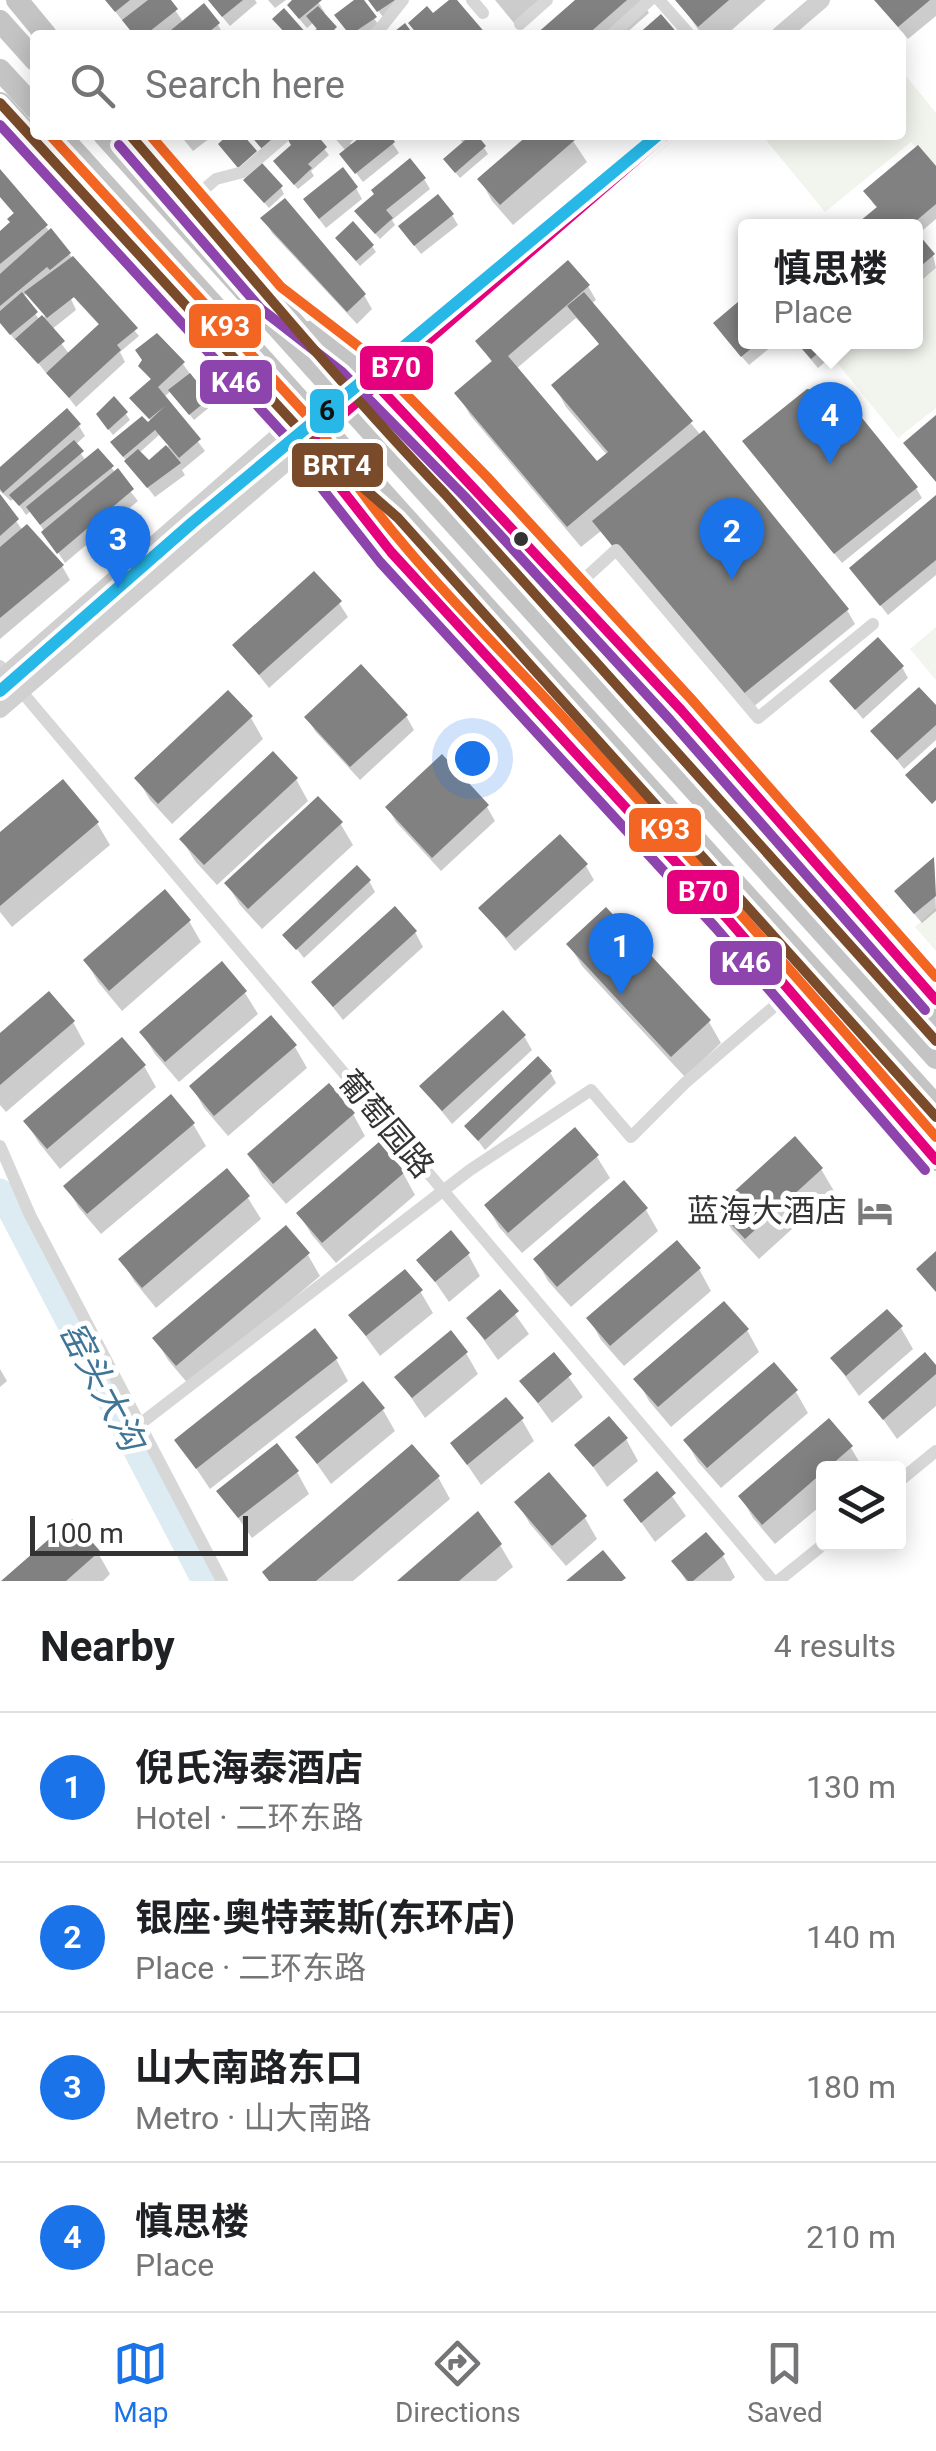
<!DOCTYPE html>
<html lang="en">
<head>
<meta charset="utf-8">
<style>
  body { margin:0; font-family:Roboto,"Noto Sans SC",sans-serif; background:#f6f6f6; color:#202124 }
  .controls { position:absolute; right:30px; bottom:30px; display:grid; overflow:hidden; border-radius:10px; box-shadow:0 5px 25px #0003 }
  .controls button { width:90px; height:90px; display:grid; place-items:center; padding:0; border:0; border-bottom:2px solid #e0e0e0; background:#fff; color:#202124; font:50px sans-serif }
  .scale { position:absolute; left:30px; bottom:25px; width:218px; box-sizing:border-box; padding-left:10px; border:5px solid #333; border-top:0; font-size:28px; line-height:35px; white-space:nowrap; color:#333; -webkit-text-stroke:8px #fff; paint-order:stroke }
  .you { position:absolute; left:472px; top:758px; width:35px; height:35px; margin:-25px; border:8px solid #fff; border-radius:50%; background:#1a73e8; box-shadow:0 0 0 15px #1a73e833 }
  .badge { display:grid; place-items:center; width:65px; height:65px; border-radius:50%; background:#1a73e8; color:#fff; font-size:32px; font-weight:700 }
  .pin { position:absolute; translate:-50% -82px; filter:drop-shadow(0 2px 5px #0008) }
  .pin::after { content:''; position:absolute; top:52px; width:35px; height:30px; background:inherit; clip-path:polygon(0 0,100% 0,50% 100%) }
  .popup { position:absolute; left:738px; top:219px; width:185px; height:130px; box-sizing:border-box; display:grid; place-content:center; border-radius:10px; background:#fff; filter:drop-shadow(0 2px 8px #0005); font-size:32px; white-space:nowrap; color:#757577 }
  .popup b { font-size:38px; color:#202124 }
  .popup::after { content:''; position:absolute; left:50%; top:100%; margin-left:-20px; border:20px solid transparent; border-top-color:#fff }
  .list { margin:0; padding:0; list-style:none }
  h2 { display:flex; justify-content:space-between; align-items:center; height:130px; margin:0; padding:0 40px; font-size:42px }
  h2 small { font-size:32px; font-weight:400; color:#757577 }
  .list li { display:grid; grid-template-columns:65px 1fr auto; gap:30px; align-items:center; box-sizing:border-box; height:150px; padding:0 40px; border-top:2px solid #e0e0e0 }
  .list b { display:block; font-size:38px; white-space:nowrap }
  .list p { margin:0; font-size:32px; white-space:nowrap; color:#757577 }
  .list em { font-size:32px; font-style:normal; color:#757577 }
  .icon { flex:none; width:55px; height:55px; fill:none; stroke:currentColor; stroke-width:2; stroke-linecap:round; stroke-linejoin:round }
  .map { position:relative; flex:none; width:936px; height:1581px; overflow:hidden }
  .search { position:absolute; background:#fff; box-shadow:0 5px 25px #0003; left:30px; right:30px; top:30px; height:110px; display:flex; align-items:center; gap:25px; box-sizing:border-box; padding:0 35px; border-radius:10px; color:#757577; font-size:38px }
  .sheet { height:730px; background:#fff }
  nav { display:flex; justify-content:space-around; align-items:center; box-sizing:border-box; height:140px; border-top:2px solid #e0e0e0; background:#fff; font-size:28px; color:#757577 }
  nav a { display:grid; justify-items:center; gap:5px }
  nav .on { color:#1a73e8 }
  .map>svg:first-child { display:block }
  .green { fill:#f1f5ed }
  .shadow { fill:#0003; fill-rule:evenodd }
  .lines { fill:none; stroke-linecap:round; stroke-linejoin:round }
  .river { stroke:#ddebf3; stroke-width:25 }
  .building { fill:#818181 }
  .street { stroke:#d7d7d7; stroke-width:12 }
  .secondary { stroke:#d0d0d0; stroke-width:18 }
  .highway { stroke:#c4c4c4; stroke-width:22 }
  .highway-bridge { stroke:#c4c4c4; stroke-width:22 }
  .bus-1-casing { stroke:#fff; stroke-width:18 }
  .bus-2-casing { stroke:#fff; stroke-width:18 }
  .bus-3-casing { stroke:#fff; stroke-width:18 }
  .bus-4-casing { stroke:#fff; stroke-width:18 }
  .bus-1 { stroke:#e5007d; stroke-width:10 }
  .bus-2 { stroke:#8e44ad; stroke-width:10 }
  .bus-3 { stroke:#f26522; stroke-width:10 }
  .bus-4 { stroke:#7a4b2a; stroke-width:10 }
  .metro-1-casing { stroke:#fff; stroke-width:20 }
  .metro-1 { stroke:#27b8e7; stroke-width:12 }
  .bus-dot { fill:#333; stroke:#fff; stroke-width:4 }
  .labels { text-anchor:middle; stroke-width:10; stroke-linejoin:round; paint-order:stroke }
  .street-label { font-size:32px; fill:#333; stroke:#fff }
  .poi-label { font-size:32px; fill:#333; stroke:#fff; text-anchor:end }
  .water-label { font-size:35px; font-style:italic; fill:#3f7597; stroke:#fff }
  .line-badge { stroke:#fff; stroke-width:4 }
  .badge-label { font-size:28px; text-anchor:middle; font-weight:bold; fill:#fff }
  .pale-badge-label { font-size:28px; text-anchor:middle; font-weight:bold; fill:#111 }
</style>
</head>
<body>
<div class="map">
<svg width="936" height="1581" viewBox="0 0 936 1581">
  <rect width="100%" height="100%" fill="#fff"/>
  <!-- green -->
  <path class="green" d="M901 70 936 113V171L911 142 825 212 762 135H901Z
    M936 269V408L898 438 831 355 847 342H915V286Z
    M936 627V680L910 649Z
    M936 908V951L915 927Z"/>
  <!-- shadow -->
  <path class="shadow" d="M106 0H168L184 23 218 25 224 35H134Z
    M208 0H255L257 3 230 26Z
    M268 0H286L275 8Z
    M296 0H317L325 13 323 14 339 35H310L318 31 313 23 307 28 296 15Z
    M361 0 378 24 365 35H351L341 22Z
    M370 0H396L383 17Z
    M495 0H550L518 28Z
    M579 0H642L649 13 624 35H539Z
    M678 0H766L726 35H702Z
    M875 0H936V16L908 39Z
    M180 135H214L193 151Z
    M292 135H313L329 155 311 171 314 176 298 189 279 168 294 146Z
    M332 135H359L350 143 353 146 367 135H387L399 153 363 182 349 164 346 151Z
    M456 135H476L488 154 460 178 450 166 464 144Z
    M532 135H569L587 162 513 225 492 201 480 179Z
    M936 170V219L916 236 933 255 936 268 915 286V226H857L878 209 872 202Z
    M0 173 139 336 120 352 125 362 76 407 48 371 46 373 18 337 15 340 0 321V235L13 224 15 215 0 197ZM67 290 100 326 70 355 51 330 76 310ZM27 293 45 316 40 320 22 297Z
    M424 179 430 189 392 220 395 225 380 239 361 218Z
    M250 187 281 188 284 194 269 208Z
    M356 188 362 199 326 228 312 210Z
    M452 215 458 225 421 254 407 236Z
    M264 219 364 295 372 309 357 324 272 233Z
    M342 245 372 246 376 252 360 266Z
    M588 286 596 300 591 304 847 610 855 624 747 712 601 531 581 547 470 415 458 394 493 364 478 341ZM576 318 609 352 554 385 566 407 607 455 597 464 516 369Z
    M745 299V342H777L749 365 722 334Z
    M157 336 183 364 212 405 194 420 171 391 164 397 205 451 182 470 185 475 155 497 117 449 142 420 157 432 152 422 136 404 152 381 141 366ZM159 435 169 446 149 463 139 453Z
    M796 342H849L818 368Z
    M126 414 130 420 113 435 102 421Z
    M79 426 85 436 75 445 86 461 98 451 138 501 65 563 31 511 26 515 14 498 11 501 0 491V470Z
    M752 452 916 488 922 498 842 563Z
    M0 498 23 531 62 566 70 580 0 639Z
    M936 499V575L888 615 852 569Z
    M339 603 348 617 269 688 235 645Z
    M902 667 908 678 863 719 832 681Z
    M936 709V740L904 769 874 731Z
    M406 716 414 730 360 780 315 731 307 717Z
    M251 718 263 739 172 824 150 800 137 778Z
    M296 779 308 801 217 885 195 861 182 840Z
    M487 807 495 821 441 871 396 822 388 808Z
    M97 823 110 845 12 927 0 912V835Z
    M340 823 353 845 262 929 240 905 227 884Z
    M934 860 936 911 922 923 903 901Z
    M586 866 594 880 515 951 481 908Z
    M369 881 375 892 304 958 286 935Z
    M606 910 709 1022 721 1043 685 1077 582 966 569 944Z
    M189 921 201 942 122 1011 98 982 86 961Z
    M415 932 423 947 343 1020 314 983Z
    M221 965 245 993 258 1014 179 1082 155 1054 142 1033Z
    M73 1022 85 1044 6 1112 0 1105V1036Z
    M524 1036 532 1050 452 1124 422 1087Z
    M295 1047 307 1068 228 1136 204 1108 192 1087Z
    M144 1066 156 1087 60 1169 39 1143 26 1122Z
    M550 1072 556 1083 485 1150 467 1126Z
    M353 1114 365 1136 286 1204 262 1176 250 1155Z
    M193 1124 206 1146 101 1234 79 1208 66 1186Z
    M575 1130 597 1157 610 1178 522 1253 499 1227 487 1206Z
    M821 1169 834 1191 759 1259 732 1230 719 1208Z
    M226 1171 248 1198 261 1219 156 1308 134 1281 122 1260Z
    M403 1173 415 1195 336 1263 312 1235 299 1214Z
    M624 1184 646 1210 658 1231 571 1307 548 1281 536 1259Z
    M468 1254 480 1276 449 1302 420 1260Z
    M308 1255 320 1276 190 1386 168 1360 155 1338Z
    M699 1269 711 1291 624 1366 601 1340 589 1318Z
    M420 1291 433 1313 380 1356 351 1316Z
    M500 1293 529 1334 498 1360 469 1319Z
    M901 1328 913 1349 859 1396 833 1359Z
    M747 1330 759 1352 671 1427 649 1401 637 1379Z
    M466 1353 478 1374 425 1418 397 1377Z
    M553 1355 583 1397 552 1423 522 1382Z
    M336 1359 348 1381 210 1489 177 1440Z
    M0 1369 7 1381 0 1387Z
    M936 1369V1406L897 1439 871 1402Z
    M796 1392 808 1413 721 1488 698 1462 686 1441Z
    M383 1410 395 1431 331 1484 298 1437Z
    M522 1420 534 1441 481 1485 453 1444Z
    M626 1439 638 1461 607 1487 578 1445Z
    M851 1448 863 1468H824V1503L775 1544 753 1518 741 1497Z
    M297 1472 309 1494 252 1538 220 1492Z
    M657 1475 686 1516 655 1542 626 1501Z
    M549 1476 585 1518 597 1539 566 1566 530 1524 517 1502Z
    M438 1477 450 1499 353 1581H270Z
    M72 1523 98 1553 110 1574 103 1581H5Z
    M500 1545 513 1567 496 1581H401Z
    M723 1556 735 1577 731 1581H686L675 1562Z"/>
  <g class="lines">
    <!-- river -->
    <path class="river" d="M0 1191 204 1581"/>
  </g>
  <!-- building -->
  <path class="building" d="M105 0H130L115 12Z
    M148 0H171L178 9 145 35H134L122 20Z
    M208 0H243L222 17Z
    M292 0H322L299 19 287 5Z
    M354 0H364L377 17 350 35 334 15Z
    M368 0H395L377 12Z
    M449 0H457L487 35H418L408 23 427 6 433 13Z
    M575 0H627L587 35H535Z
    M675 0H729L698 27Z
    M874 0H930L898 27Z
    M204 3 220 23 205 35H165Z
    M318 6 337 27 328 35H287L272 19 284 8 307 34 317 29 306 16Z
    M661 14 679 35H637Z
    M405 23 414 35H390Z
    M228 135H243L257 151 238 168 218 144Z
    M250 135H277L262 149Z
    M294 135H317L327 147 308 164 312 168 294 185 273 161 291 145 288 140Z
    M363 135H390L395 142 355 174 339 154Z
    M471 135H477L486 146 455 173 443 159Z
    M528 135H573L576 139 500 205 477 179Z
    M918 145 936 166V204L910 226H854L877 207 863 191Z
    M410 158 426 178 386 210 393 218 375 234 354 211 374 194 371 190Z
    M262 163 283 186 264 203 243 180Z
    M343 167 358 187 319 219 303 199Z
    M0 169 48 225 0 264V231L10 222 7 219 14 213 0 197Z
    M438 194 454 214 414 246 398 226Z
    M285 198 366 294 347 312 260 218Z
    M353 221 374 245 356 261 335 238Z
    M51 228 71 253 50 270 47 267 0 306V274Z
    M915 230 935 254 915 271Z
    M73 256 138 328 117 345 121 350 69 398 46 373 99 324 74 297 47 318 24 292Z
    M568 260 590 285 508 356 597 461 608 452 551 385 599 344 567 306 584 292 693 421 567 527 454 393 492 361 475 341Z
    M22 292 38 312 10 335 0 323V311Z
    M745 296V342H759L741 357 713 323Z
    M42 315 65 341 38 364 15 339Z
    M157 333 185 362 158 387 201 439 179 458 155 430 123 457 110 442 142 416 148 422 165 406 149 419 129 398 151 379 138 366 142 360 135 350Z
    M796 342H831L811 359Z
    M190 373 210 398 189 415 168 390Z
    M807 389 841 392 918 487 834 554 742 441Z
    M114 396 128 412 108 430 96 414Z
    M67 408 81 424 3 493 0 489V467Z
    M936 415V482L903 443Z
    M704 430 849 609 737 699 592 521Z
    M74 440 84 451 19 506 9 495Z
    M166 445 181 463 147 488 124 461 138 449 149 460Z
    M98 448 114 466 40 525 26 507Z
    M118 468 134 489 57 554 41 532Z
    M0 494 19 519 0 536Z
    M936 495V560L880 606 849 568Z
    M27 524 64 565 0 618V547Z
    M314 571 342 601 259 675 232 645Z
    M878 637 904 666 855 710 829 681Z
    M361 664 408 715 350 767 304 717Z
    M919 687 936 705V725L897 760 870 731Z
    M228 690 253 716 158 804 134 778Z
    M936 747V800L932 804 905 775Z
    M273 751 298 778 204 865 179 839Z
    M442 754 489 805 432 858 385 807Z
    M63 779 99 822 0 906V832Z
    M318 796 343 822 248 909 224 883Z
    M560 834 588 864 506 938 478 908Z
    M934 857 936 896 914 914 894 891Z
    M357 865 371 880 296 950 282 935Z
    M165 889 191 920 109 991 83 960Z
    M395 906 417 931 333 1007 311 982Z
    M606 907 711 1020 671 1057 566 944Z
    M222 961 247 991 165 1062 139 1032Z
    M49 991 75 1021 0 1085V1033Z
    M503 1010 526 1035 442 1111 419 1086Z
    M271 1015 297 1045 214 1116 189 1086Z
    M122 1037 146 1065 47 1149 23 1121Z
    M538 1056 552 1071 478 1141 464 1126Z
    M329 1083 355 1113 273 1184 247 1154Z
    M171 1094 195 1123 87 1214 63 1186Z
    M575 1127 599 1155 508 1233 484 1205Z
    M795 1136 823 1168 745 1239 716 1208Z
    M379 1142 405 1172 322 1243 296 1213Z
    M227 1168 250 1196 142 1288 118 1259Z
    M624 1180 648 1208 557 1287 533 1259Z
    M286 1225 310 1253 176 1366 152 1338Z
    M451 1230 470 1253 435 1282 416 1260Z
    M677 1240 701 1268 610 1346 586 1318Z
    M936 1251V1292L916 1269Z
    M405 1269 423 1290 366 1336 348 1315Z
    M500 1289 519 1311 485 1340 466 1318Z
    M724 1301 749 1329 658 1407 633 1379Z
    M887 1309 903 1326 846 1376 830 1358Z
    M315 1328 338 1358 196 1469 174 1440Z
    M451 1330 468 1352 412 1398 394 1377Z
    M554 1352 572 1374 538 1403 519 1381Z
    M925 1352 936 1365V1374L883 1420 868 1402Z
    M774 1362 798 1390 707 1468 683 1440Z
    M363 1381 385 1408 317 1464 295 1437Z
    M506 1397 524 1418 467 1465 450 1443Z
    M609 1416 628 1438 593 1467 574 1445Z
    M829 1418 853 1446 762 1525 738 1496Z
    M277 1443 299 1471 238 1518 216 1491Z
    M412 1444 440 1476 316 1581H269L262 1572Z
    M657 1471 676 1493 641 1523 623 1500Z
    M549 1472 587 1516 552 1546 514 1502Z
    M478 1511 502 1544 459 1581H397Z
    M72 1519 100 1551 66 1581H1Z
    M706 1532 725 1554 693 1581H688L671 1561Z
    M603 1550 626 1578 622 1581H566Z"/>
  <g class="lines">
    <!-- street -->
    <path class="street" d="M472 0 483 13
      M659 0 690 35
      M520 24 547 0
      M375 35 403 0
      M611 35 650 0
      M187 204 216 179 243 172 286 135
      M571 591 616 550 758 718 873 624
      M0 666 773 1581
      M0 1146 30 1215 222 1581
      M140 1424 470 1170 591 1090 631 1137 685 1083 791 992
      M898 1482 936 1451
      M778 1581 824 1544"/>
    <!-- secondary -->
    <path class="secondary" d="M780 35 821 0
      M0 680 282 433 294 424 349 404
      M0 709 665 135"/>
    <!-- highway -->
    <path class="highway" d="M17 0 46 35
      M0 21 35 60
      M0 70 35 108
      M0 103 311 442 388 510
      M130 135 340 376 373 419 460 512
      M313 331C400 399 473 485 548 566 680 708 808 854 936 1000
      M327 471 391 552 465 633
      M818 1024 936 1160"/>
    <!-- highway-bridge -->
    <path class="highway-bridge" d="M60 135 936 1106
      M104 135 936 1058
      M446 497 530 574 936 1026
      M403 534 455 605 486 641 936 1138"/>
    <defs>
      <path id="bus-1" d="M665 135 311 442 321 463 391 552 726 917 936 1160
        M377 385 681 710 936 1000"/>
      <path id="bus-2" d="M0 125 298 450 309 472 380 562 715 927 925 1170
        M119 145 261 309 342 372 465 497 670 720 925 1010"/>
      <path id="bus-3" d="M50 135 322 432C387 542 486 633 572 727 696 862 816 999 936 1137
        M150 135 281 287 363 350 487 477 692 700 936 977"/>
      <path id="bus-4" d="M0 103 311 442 398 518 936 1117
        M130 135C234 255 335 379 445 494L936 1041"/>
    </defs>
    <!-- bus-1 casing -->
    <use href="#bus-1" class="bus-1-casing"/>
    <!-- bus-2 casing -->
    <use href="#bus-2" class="bus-2-casing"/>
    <!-- bus-3 casing -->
    <use href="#bus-3" class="bus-3-casing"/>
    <!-- bus-4 casing -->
    <use href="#bus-4" class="bus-4-casing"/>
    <!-- bus-1 -->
    <use href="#bus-1" class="bus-1"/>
    <!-- bus-2 -->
    <use href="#bus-2" class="bus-2"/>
    <!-- bus-3 -->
    <use href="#bus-3" class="bus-3"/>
    <!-- bus-4 -->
    <use href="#bus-4" class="bus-4"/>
    <defs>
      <path id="metro-1" d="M0 691 192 523 658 135"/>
    </defs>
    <!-- metro-1 casing -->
    <use href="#metro-1" class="metro-1-casing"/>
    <!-- metro-1 -->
    <use href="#metro-1" class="metro-1"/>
  </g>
  <!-- icons -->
  <defs>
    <symbol id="hotel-bare" viewBox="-9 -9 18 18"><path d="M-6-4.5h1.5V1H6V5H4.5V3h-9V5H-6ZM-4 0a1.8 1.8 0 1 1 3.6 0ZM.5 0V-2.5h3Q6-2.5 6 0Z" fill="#7a7a7a" stroke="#fff" stroke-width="2.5" paint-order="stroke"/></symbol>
  </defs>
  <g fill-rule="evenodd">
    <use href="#hotel-bare" x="850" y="1186" width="50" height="50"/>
  </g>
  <!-- markers -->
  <circle class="bus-dot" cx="521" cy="539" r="9"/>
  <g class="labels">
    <!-- street labels -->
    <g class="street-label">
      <text transform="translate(386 1124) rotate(50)" y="11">葡萄园路</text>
    </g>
    <!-- poi labels -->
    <g class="poi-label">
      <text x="847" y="1222">蓝海大酒店</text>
    </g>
    <!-- water labels -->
    <g class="water-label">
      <text transform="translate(102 1386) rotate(62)" y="12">窑头大沟</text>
    </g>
  </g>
  <g class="line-badge">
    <rect x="187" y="302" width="76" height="48" rx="10" fill="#f26522"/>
    <rect x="358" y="344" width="77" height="48" rx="10" fill="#e5007d"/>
    <rect x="198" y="358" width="76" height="48" rx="10" fill="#8e44ad"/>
    <rect x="308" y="387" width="38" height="48" rx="10" fill="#27b8e7"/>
    <rect x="290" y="441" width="95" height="48" rx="10" fill="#7a4b2a"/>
    <rect x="627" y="806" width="76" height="48" rx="10" fill="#f26522"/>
    <rect x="665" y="868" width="76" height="48" rx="10" fill="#e5007d"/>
    <rect x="708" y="939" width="76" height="48" rx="10" fill="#8e44ad"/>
  </g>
  <g class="badge-label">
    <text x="225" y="336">K93</text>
    <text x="396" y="377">B70</text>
    <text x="236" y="392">K46</text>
    <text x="337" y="475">BRT4</text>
    <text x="665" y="839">K93</text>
    <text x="703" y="901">B70</text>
    <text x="746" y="972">K46</text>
  </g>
  <g class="pale-badge-label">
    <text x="327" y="420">6</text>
  </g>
</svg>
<div class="controls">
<button><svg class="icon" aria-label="layers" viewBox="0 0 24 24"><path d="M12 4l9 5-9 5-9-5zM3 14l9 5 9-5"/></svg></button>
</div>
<div class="scale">100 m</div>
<div class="you"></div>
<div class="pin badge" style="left:621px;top:995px">1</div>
<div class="pin badge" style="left:732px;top:580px">2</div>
<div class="pin badge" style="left:118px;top:588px">3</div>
<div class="pin badge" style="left:830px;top:464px">4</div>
<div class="popup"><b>慎思楼</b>Place</div>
<div class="search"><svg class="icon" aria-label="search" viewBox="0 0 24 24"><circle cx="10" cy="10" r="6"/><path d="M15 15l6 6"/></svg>Search here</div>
</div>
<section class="sheet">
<h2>Nearby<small>4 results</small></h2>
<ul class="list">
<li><span class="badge">1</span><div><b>倪氏海泰酒店</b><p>Hotel · 二环东路</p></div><em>130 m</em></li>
<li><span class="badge">2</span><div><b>银座·奥特莱斯(东环店)</b><p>Place · 二环东路</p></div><em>140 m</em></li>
<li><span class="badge">3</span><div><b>山大南路东口</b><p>Metro · 山大南路</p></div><em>180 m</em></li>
<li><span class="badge">4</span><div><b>慎思楼</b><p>Place</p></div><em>210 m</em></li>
</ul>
</section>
<nav>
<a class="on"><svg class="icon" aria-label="map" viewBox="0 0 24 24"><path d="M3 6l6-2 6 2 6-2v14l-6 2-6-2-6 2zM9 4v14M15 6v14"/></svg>Map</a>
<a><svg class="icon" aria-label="directions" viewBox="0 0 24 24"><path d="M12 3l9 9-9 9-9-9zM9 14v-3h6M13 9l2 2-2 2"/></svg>Directions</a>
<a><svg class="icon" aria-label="saved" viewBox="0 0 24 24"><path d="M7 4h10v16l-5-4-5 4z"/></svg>Saved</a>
</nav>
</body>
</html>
